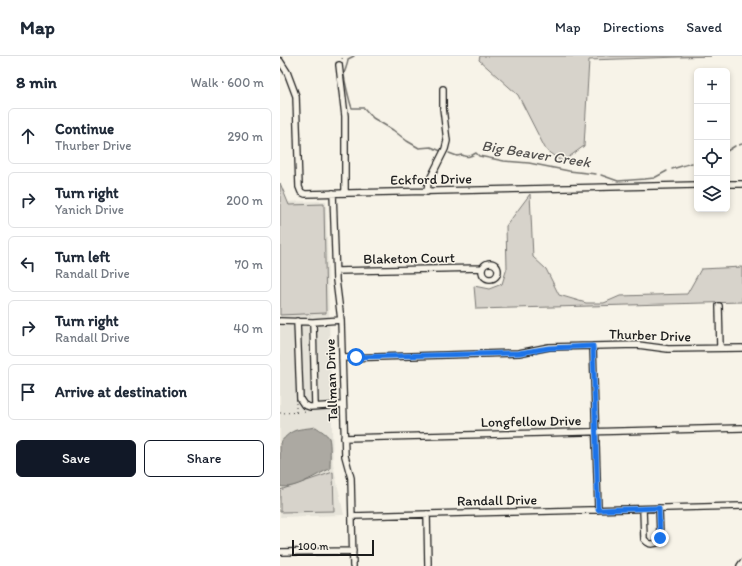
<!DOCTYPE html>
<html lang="en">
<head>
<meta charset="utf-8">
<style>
  body { margin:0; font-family:Itim,sans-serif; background:#f2f2f3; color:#1f2937 }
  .controls { position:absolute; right:12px; top:12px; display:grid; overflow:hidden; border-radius:6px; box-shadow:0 2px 6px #0003 }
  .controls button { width:36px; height:36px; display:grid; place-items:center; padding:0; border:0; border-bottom:1px solid #e0e1e3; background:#fff; color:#1f2937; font:20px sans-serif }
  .scale { position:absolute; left:12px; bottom:10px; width:82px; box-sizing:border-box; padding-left:4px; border:2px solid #1c1c1c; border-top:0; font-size:11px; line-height:14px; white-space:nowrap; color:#1c1c1c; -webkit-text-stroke:3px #f7f3e8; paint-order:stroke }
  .stop { position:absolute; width:12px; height:12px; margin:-9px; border:3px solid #1a73e8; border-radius:50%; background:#fff }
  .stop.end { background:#1a73e8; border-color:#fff; box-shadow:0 1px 4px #0008 }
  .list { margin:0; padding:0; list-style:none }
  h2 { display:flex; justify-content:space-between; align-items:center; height:52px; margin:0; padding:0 16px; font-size:17px }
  h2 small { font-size:13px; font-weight:400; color:#747a83 }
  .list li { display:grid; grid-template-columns:26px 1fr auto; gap:12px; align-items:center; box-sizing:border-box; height:56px; margin:0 8px 8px; padding:0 8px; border:1px solid #e0e1e3; border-radius:6px }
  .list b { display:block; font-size:15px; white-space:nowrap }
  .list p { margin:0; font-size:13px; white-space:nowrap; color:#747a83 }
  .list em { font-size:13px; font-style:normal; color:#747a83 }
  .actions { display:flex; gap:8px; padding:12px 16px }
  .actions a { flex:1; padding:9px 0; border:1px solid #111827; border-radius:6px; text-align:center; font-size:14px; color:#111827 }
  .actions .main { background:#111827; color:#fff }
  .icon { flex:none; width:22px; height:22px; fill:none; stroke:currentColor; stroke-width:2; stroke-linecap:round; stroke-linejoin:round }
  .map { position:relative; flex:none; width:462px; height:510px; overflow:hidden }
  header { display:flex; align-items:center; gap:24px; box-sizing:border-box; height:56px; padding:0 20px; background:#fff; border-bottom:1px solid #e0e1e3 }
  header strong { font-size:19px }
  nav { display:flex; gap:22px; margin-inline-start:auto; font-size:14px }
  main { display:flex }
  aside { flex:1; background:#fff }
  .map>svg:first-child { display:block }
  .built { fill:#e6e3d9 }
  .green { fill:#d7d3cb; stroke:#7a7874 }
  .water { fill:#aca9a2; stroke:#72716c }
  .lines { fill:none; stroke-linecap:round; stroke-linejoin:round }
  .stream { stroke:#72716c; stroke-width:1.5 }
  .minor-casing { stroke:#1c1c1c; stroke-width:8 }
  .path { stroke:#1c1c1c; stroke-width:1; stroke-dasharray:1 3; stroke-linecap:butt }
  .minor { stroke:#f7f3e8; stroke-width:5.5 }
  .route { stroke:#1a73e8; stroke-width:5 }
  .labels { text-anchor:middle; stroke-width:3; stroke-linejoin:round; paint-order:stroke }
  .street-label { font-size:14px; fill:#1c1c1c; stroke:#f7f3e8 }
  .water-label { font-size:15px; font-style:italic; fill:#565452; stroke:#f7f3e8 }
</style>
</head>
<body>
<header>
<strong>Map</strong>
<nav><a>Map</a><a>Directions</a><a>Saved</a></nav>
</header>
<main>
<aside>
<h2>8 min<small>Walk · 600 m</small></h2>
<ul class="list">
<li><svg class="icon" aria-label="ahead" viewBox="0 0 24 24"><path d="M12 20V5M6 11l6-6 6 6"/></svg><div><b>Continue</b><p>Thurber Drive</p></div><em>290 m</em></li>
<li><svg class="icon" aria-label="right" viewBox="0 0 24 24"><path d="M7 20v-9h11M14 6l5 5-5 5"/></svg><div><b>Turn right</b><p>Yanich Drive</p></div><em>200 m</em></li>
<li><svg class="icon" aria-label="left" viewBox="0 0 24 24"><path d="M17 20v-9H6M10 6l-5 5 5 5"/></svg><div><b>Turn left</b><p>Randall Drive</p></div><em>70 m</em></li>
<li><svg class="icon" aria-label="right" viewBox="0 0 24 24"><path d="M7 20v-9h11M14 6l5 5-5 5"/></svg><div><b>Turn right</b><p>Randall Drive</p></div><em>40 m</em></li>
<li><svg class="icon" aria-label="arrive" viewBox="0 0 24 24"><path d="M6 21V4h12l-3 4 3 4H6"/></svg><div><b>Arrive at destination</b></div></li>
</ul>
<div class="actions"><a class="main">Save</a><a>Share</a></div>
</aside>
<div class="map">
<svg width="462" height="510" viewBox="0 0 462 510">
  <rect width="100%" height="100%" fill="#f7f3e8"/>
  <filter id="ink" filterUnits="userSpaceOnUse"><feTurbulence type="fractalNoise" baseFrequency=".025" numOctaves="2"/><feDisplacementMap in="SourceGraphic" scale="8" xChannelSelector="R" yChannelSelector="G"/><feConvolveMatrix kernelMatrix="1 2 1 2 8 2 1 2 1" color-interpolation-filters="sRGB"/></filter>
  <g filter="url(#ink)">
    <!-- built -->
    <path class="built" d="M46 145 53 408 64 459 0 461V146Z"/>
    <!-- green -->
    <path class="green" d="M200 0H431L309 4 304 90 282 106 266 94 238 39 199 4Z
      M0 127 9 149 44 148 46 257 0 259Z
      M250 138 253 201 266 213 279 239 306 247H324L340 240 407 238 421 213 462 211V246L196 253 194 230 209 233 222 228 227 212 226 170Z
      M53 416 54 455 0 456V434Z"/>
    <!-- water -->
    <path class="water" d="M36 371C40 374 47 378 49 382 51 388 50 407 50 413 36 418 14 435 0 430V387C13 371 18 374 36 371Z"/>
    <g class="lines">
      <!-- stream -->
      <path class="stream" d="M74 0 68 3C68 9 65 13 64 18 64 22 70 48 72 52H84L93 62 113 74 127 85 139 92 151 91 161 95
        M459 89 462 88
        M447 95 455 90
        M169 97 177 100 182 99C188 102 191 100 196 97L199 100 224 105 249 107 289 115 316 118
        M392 113 412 107
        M321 119 338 125 365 123 374 122 387 115"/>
      <defs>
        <path id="minor" d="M0 5 7 16 16 40 19 131 21 136 25 138 417 129
          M59 9 65 60V137
          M447 128H462
          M147 136 148 127 165 93 167 85 163 52V33
          M53 137 56 224 61 264 65 400 71 422 73 510
          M202 215a8 8 0 1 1 16 0a8 8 0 1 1-16 0Z
          M56 215 202 212
          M439 250 440 292
          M0 265 33 266 61 264
          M17 265 20 343 24 349 30 351 63 349
          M33 266 35 350
          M313 290 318 454
          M62 302 239 297 269 291 313 290 358 289 388 293 462 292
          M64 382 462 372
          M363 453 364 483C368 488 371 489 377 487L380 480 379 452
          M147 458 148 510
          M72 460 462 450
          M0 496 73 495
          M460 510 462 507"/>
      </defs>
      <!-- minor casing -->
      <use href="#minor" class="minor-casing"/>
      <!-- path -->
      <path class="path" d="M62 3 63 0
        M16 347V357
        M0 357 28 356"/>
      <!-- minor -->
      <use href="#minor" class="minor"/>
    </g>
  </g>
  <g class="lines" filter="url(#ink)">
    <!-- route -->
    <path class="route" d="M76 301 239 297 269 292 313 290 318 454 379 452 380 482"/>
  </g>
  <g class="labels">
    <!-- street labels -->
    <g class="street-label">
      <text transform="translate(151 123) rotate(-1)" y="5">Eckford Drive</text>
      <text transform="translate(129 202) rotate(-1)" y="5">Blaketon Court</text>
      <text transform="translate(370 279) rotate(2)" y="5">Thurber Drive</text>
      <text transform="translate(51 324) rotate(-92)" y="5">Tallman Drive</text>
      <text transform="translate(251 365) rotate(-1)" y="5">Longfellow Drive</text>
      <text transform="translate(217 444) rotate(-1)" y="5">Randall Drive</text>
    </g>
    <!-- water labels -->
    <g class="water-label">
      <text transform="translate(256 98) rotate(9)" y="5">Big Beaver Creek</text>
    </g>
  </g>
</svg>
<div class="controls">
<button>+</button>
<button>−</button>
<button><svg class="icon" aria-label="locate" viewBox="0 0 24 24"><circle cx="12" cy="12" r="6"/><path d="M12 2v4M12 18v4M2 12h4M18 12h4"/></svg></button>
<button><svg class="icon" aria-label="layers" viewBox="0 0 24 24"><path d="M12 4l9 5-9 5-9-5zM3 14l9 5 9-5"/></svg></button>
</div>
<div class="scale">100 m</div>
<div class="stop" style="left:76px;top:301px"></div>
<div class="stop end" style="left:380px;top:482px"></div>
</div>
</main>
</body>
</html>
